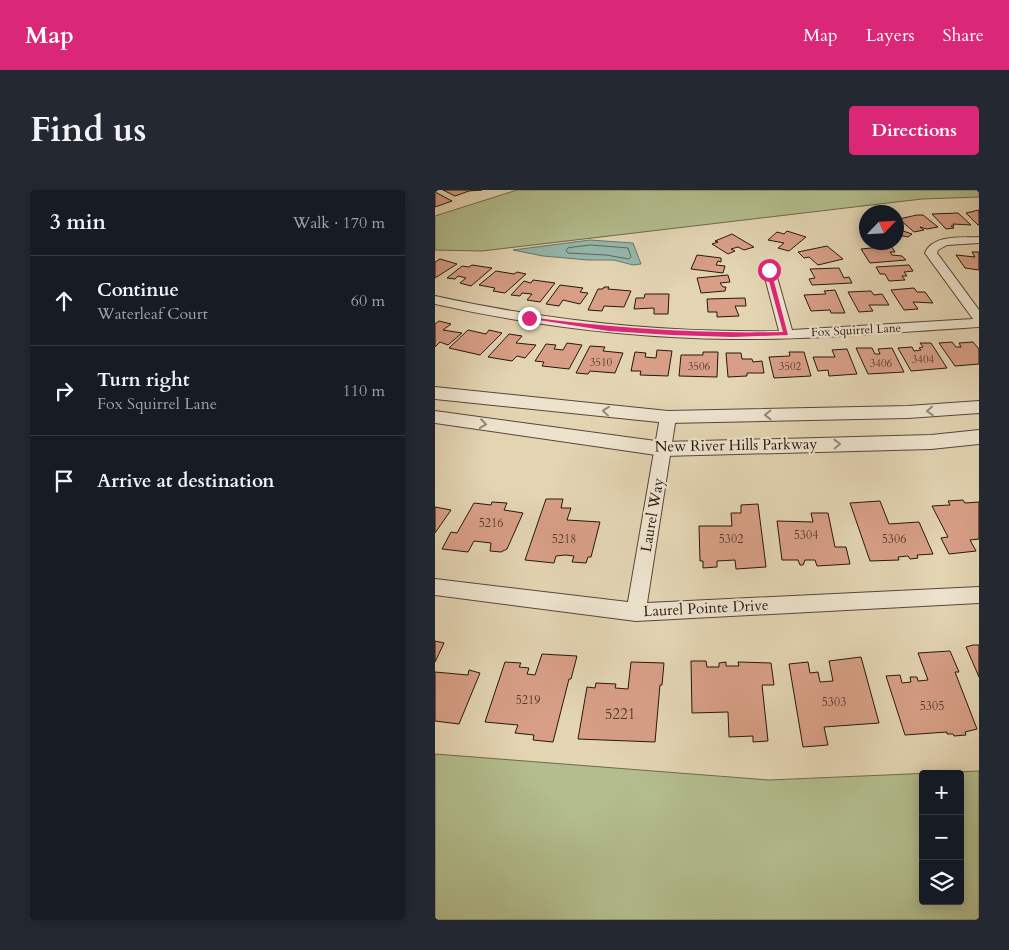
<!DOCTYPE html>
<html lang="en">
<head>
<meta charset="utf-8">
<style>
  body { margin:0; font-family:Cardo,serif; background:#242831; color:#f1f3f6 }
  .controls { position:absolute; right:15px; bottom:15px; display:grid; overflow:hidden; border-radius:5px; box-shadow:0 2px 12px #0003 }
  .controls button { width:45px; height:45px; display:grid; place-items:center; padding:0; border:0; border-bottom:1px solid #363941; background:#171b24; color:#f1f3f6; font:25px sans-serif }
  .compass { position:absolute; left:424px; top:15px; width:45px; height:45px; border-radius:50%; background:#171b24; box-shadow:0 2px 12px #0003; rotate:65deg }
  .stop { position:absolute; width:15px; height:15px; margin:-11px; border:4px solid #db2777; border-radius:50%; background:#fff }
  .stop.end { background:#db2777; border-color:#fff; box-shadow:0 1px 5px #0008 }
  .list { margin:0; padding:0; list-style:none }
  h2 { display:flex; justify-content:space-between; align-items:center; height:65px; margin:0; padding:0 20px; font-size:21px }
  h2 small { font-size:16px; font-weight:400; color:#9ea1a6 }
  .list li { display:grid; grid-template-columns:32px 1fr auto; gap:15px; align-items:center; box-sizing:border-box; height:90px; padding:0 20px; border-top:1px solid #363941 }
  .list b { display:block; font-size:19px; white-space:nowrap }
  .list p { margin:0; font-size:16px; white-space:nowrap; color:#9ea1a6 }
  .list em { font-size:16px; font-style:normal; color:#9ea1a6 }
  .icon { flex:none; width:28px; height:28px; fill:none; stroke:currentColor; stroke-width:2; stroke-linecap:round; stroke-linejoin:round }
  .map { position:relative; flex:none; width:544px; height:730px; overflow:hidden; border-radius:5px }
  header { display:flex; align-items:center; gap:30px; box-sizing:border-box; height:70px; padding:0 25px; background:#db2777; color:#fff }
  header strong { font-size:24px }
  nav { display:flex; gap:28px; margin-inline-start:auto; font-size:18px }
  .intro { display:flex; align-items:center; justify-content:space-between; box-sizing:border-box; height:120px; padding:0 30px }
  h1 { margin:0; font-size:35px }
  .button { padding:12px 22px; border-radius:5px; background:#db2777; color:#fff; font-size:18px; font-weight:700 }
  main { display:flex; gap:30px; padding:0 30px }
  aside { flex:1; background:#171b24; border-radius:5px; box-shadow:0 2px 12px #0003 }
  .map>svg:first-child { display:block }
  .green { fill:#b3bd8d; stroke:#6e6a4e; fill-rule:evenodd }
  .water { fill:#95b8ac; stroke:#69776d }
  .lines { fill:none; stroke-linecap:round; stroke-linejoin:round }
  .shore { stroke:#5e675e; stroke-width:1 }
  .building { fill:#d89f86; stroke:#28160f }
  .minor-casing { stroke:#574638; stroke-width:2 }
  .tertiary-casing { stroke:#574638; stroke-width:2 }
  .minor { fill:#ede3cd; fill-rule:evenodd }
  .tertiary { fill:#ede3cd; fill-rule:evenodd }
  .oneway { stroke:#948778 }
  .route { fill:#db2777 }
  .labels { text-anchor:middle; stroke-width:4.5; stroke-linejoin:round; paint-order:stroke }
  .far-number-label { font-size:11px; fill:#54382d }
  .far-street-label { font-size:12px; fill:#28160f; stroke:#ede3cd }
  .number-label { font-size:12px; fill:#54382d }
  .street-label { font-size:15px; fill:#28160f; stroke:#ede3cd }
  .near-number-label { font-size:15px; fill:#54382d }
</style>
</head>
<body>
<header>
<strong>Map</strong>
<nav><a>Map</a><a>Layers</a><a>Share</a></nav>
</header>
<div class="intro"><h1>Find us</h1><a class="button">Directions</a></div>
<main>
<aside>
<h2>3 min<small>Walk · 170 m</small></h2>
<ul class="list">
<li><svg class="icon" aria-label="ahead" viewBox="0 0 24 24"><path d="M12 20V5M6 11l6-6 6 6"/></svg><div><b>Continue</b><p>Waterleaf Court</p></div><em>60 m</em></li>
<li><svg class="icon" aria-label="right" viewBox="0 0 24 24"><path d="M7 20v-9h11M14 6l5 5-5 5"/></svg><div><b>Turn right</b><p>Fox Squirrel Lane</p></div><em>110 m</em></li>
<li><svg class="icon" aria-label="arrive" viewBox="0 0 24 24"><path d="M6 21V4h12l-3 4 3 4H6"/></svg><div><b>Arrive at destination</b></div></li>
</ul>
</aside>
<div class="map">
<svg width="544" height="730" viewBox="0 0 544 730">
  <rect width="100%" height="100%" fill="#e3d4b2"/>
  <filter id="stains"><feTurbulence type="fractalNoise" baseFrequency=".004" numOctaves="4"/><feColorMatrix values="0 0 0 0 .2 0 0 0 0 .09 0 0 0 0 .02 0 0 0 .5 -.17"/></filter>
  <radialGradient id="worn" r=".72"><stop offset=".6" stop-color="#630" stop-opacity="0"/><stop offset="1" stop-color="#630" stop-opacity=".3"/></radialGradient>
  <!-- green -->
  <path class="green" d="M82 0H544V7L487 9 47 61 0 60V26Z
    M0 564 334 590 544 581V730H0ZM488 584H525V711H488Z"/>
  <!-- water -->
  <path class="water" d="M155 50 198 53 206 74 198 75 179 70H153L108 66 78 60Z"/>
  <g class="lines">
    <!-- shore -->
    <path class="shore" d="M156 55 193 58 196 67 194 69 171 65 133 63 131 61 133 58Z"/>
  </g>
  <!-- building -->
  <path class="building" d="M8 0H47L34 1 20 6Z
    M0 2 17 11 0 17Z
    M544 20V35H543L531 23Z
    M523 23 536 35 518 34 519 36H516L519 38 511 39 497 24Z
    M482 25H488L503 37 492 39 485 37 489 40 479 42 464 29Z
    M462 39 477 44 473 47 468 46 462 47Z
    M352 41 371 47 354 61 343 58 349 53 333 50 342 42 349 44Z
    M297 44 319 57 309 60 303 57 296 59 300 61 293 64 277 54 283 52 280 51Z
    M392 56 408 69 383 75 374 67 369 68 363 62Z
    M456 56 460 62H455L457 65 467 66 471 70 435 73 426 59Z
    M537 62H544V80L530 78 521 65 540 67Z
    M262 65 286 68V72L283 71 281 75 290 76 288 83 256 79Z
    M5 69 22 74 0 88V72Z
    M37 75 57 78 36 96 25 93 31 88 23 86 20 89 12 88 27 76 34 77Z
    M474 75 478 81 469 82 472 86H467L470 90 454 91 450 84H445L441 77Z
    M404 78 409 88 414 87 417 93 377 95 374 89 380 88 375 79Z
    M61 81 79 84 82 82 91 84 70 103 58 101 60 98 44 95Z
    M293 85 295 92 285 93 288 97H291L290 101 266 103 262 88Z
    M98 90 120 93 105 112 92 110 97 104 87 103 85 106 76 105 89 91 96 93Z
    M125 95 148 98 145 102 153 103 145 114 128 110 124 116 111 114Z
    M169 97H174L173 99 196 101 189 117 169 116 167 121 153 120 163 99H168Z
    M479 98 482 102H490L498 113 478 112 483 119 469 120 456 100Z
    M400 100 410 123H396L395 120 376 121 369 105 391 104 389 101Z
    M436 101 439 105 447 104 454 115H434L438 121 424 122 413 102Z
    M210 104H234L233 124H219V118L199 119 201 108H209Z
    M310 108 311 116H300L304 126 282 127V122H273L272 109Z
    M4 131 16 134 8 140 27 143 13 155 5 152 0 157V134Z
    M33 140 51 144 54 140 67 143 45 165 14 158Z
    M74 144 87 146 81 153 101 155 90 168 82 166 77 171 53 167Z
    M517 152 521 157H526L524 153 538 152 544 159V174L520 176 504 153Z
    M132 153 147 155 134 179 107 176 109 172 100 171 111 154 121 155 119 159 128 160Z
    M485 153H496L512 178 476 181 463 158 477 157 479 161 486 160 484 158 488 157Z
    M155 156 170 157 168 161 188 163 180 183 155 181 153 184 141 183Z
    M421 158H437L440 164H445L443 159 457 158 469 182 433 184Z
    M412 159 422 184 394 186 393 180 383 181 378 167H400L397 160Z
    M222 160 237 161 233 186 205 185 206 181H196L200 162 211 163 210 167 221 168Z
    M268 162H283L282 187 244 186 246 165H268Z
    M354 162H369L376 186 339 188 334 167 355 166Z
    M291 163H306L307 169H317L318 172 327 171 329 183H312V186L293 187Z
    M111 309H128L126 318H136L132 330 165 332 156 367H153L151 373 137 372 139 366 130 365 121 366 119 373 90 370Z
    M528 310 530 313 544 312V349L535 350 541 361 514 364 506 348 513 347 497 316 515 315 513 311Z
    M445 311 454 334 484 332 498 364 482 365 483 368 475 369 473 366 463 367 464 370 435 371 415 313Z
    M57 312 72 313 69 320 88 323 72 359 66 362 55 361 56 353 39 351 33 362 7 359 16 342 22 343 39 313 56 315Z
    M323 314 331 377 301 379 300 370 282 371V377L268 378V371H265L264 336H297L296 323H306V315Z
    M0 317 16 320 0 343Z
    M376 323H393L400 357H411L415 374 382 376 380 370H370L368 375H365L363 370H347L342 331 378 332Z
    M0 451 9 453 0 472Z
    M538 455H544V487L531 457Z
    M515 461 524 482H520L542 539 530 542 531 545 519 546 518 544H512V542L470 545 451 486 465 485 467 493 476 492 475 487H482L483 491 493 490 483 463Z
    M107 464 142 466 136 489H134L118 552 98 550 99 545 80 543 83 535 50 532 70 472 86 473 84 477 94 478 92 484 100 485Z
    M426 467 444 533 389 537 393 555 368 557 354 474 373 472 375 483 383 482 385 492 398 491 394 471Z
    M256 471H271L272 477H284V473L291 472V476H304L303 472 336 473 339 495H327L333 551 318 552V546L294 547 293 522 257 523Z
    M196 472 229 473 227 495H225L220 552 143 549 152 497 160 498 161 493 181 494 180 498 193 499Z
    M34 480 45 483 24 534 0 531V482L33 485Z"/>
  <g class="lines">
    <defs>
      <path id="minor" d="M544 47V53L512 55 503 60 502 63 544 120V137C462 142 380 150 297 149 197 148 98 136 0 114V106C113 131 228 143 344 141L328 80 334 76 340 80 357 140 538 129 490 63C498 44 527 48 544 47Z
        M233 222 238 224 241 227 212 413 544 397V413L201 431 0 405V389L193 412 225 227 228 224Z"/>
      <path id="tertiary" d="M0 197 233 221 473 216 544 211V223L473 228 233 233 0 209Z
        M0 221 228 252 496 245 544 240V254L496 259 228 266 0 233Z"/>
    </defs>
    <!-- minor casing -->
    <use href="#minor" class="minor-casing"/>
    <!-- tertiary casing -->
    <use href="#tertiary" class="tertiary-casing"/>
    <!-- minor -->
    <use href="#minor" class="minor"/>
    <!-- tertiary -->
    <use href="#tertiary" class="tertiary"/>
  </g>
  <!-- one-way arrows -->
  <defs><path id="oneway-chevron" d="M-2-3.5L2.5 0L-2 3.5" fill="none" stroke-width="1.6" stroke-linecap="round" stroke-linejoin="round" transform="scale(1.25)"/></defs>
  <g class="oneway">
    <use href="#oneway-chevron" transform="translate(171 221) rotate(-174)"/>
    <use href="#oneway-chevron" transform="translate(495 221) rotate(176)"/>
    <use href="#oneway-chevron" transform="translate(333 225) rotate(179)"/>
    <use href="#oneway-chevron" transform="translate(48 234) rotate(8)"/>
    <use href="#oneway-chevron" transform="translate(402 254) rotate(-1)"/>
  </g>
  <!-- route -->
  <path class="route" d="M334 79 336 80 353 145 298 147 236 145 174 141 91 128 94 127C178 138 262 144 348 142L331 80Z"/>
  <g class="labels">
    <!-- far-number labels -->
    <g class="far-number-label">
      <text x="488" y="173">3404</text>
      <text x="166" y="176">3510</text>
      <text x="446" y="177">3406</text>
      <text x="264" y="180">3506</text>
      <text x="355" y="180">3502</text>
    </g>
    <!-- far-street labels -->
    <g class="far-street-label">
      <text transform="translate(421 140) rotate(-3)" y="4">Fox Squirrel Lane</text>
    </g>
    <!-- number labels -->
    <g class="number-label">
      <text x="56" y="337">5216</text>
      <text x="371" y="349">5304</text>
      <text x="129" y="353">5218</text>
      <text x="296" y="353">5302</text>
      <text x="459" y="353">5306</text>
      <text x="93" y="514">5219</text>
      <text x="399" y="516">5303</text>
      <text x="497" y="520">5305</text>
    </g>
    <!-- street labels -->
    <g class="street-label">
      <text transform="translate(301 255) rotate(-1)" y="5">New River Hills Parkway</text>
      <text transform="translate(217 325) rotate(-80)" y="5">Laurel Way</text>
      <text transform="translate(271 418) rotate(-3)" y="5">Laurel Pointe Drive</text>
    </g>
    <!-- near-number labels -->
    <g class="near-number-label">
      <text x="185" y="529">5221</text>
    </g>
  </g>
  <rect width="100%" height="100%" filter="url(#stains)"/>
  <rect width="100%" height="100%" fill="url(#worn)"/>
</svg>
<div class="controls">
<button>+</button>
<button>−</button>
<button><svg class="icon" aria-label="layers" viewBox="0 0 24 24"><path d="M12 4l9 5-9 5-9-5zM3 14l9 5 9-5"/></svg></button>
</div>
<svg class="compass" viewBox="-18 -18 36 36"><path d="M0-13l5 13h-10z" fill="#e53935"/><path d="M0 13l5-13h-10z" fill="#9ea1a6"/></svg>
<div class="stop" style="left:334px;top:80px"></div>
<div class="stop end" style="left:94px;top:128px"></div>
</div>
</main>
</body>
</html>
